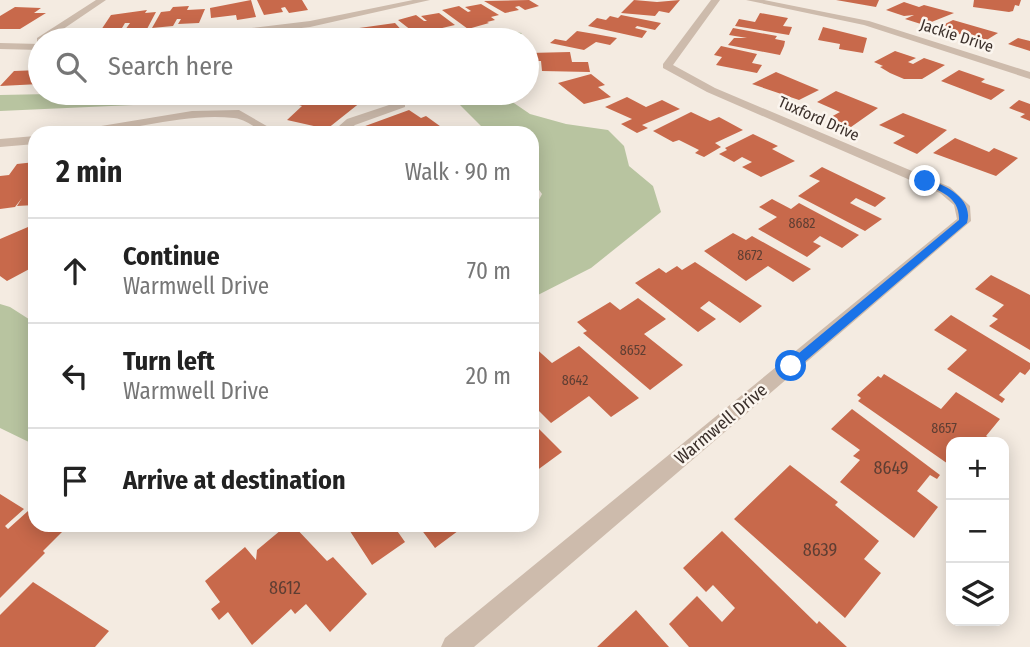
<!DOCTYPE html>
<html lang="en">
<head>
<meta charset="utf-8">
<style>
  body { margin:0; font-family:"Fira Sans Condensed",sans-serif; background:#f6f6f6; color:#222 }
  .controls { position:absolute; right:21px; bottom:21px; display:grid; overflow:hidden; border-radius:14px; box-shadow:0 4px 18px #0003 }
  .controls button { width:63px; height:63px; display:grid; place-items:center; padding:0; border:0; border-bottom:2px solid #e0e0e0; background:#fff; color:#222; font:35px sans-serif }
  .stop { position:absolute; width:21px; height:21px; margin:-16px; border:5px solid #1a73e8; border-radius:50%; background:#fff }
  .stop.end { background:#1a73e8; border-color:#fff; box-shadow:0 2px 7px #0008 }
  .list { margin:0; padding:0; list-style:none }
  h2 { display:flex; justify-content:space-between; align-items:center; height:91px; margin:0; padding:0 28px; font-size:30px }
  h2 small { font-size:23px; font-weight:400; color:#767676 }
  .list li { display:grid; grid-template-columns:46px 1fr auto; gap:21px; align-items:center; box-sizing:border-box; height:105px; padding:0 28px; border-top:2px solid #e0e0e0 }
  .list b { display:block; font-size:26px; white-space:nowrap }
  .list p { margin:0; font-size:23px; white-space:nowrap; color:#767676 }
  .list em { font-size:23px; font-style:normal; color:#767676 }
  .icon { flex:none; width:38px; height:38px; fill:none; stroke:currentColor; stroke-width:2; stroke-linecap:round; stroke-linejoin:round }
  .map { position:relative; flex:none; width:1030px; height:647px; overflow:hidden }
  .search { position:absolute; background:#fff; box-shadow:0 4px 18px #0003; left:28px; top:28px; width:511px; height:77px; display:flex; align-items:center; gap:18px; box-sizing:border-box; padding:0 24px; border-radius:38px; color:#767676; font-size:26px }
  .panel { position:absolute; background:#fff; box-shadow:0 4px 18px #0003; left:28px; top:126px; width:511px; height:406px; border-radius:21px }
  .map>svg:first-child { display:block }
  .green { fill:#b8c4a0 }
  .building { fill:#c8694b }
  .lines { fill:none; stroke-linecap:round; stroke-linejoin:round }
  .lane { fill:#cdbbac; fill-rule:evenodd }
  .street { fill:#cdbbac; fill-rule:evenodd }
  .route { fill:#1a73e8 }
  .labels { text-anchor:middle; stroke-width:5; stroke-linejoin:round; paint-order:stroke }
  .number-label { font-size:14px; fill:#5e3e33 }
  .far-street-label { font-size:16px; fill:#3b302b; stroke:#fbf5ee }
  .street-label { font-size:18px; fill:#3b302b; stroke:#fbf5ee }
  .near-number-label { font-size:18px; fill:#5e3e33 }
</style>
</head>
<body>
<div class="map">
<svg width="1030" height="647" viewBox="0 0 1030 647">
  <rect width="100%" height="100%" fill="#f4ebe1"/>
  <!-- green -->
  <path class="green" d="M498 30 522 33 515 40H452Z
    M99 93H259L200 102 0 111V95Z
    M448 93H499L530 114 566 124 608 130 624 146 629 166 653 186 661 212 591 268 532 298V213L542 194 532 180V133H488Z
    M0 304 10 307 35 323V445L0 428Z"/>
  <!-- building -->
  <path class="building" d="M251 0 256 17 237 20 236 15 211 18 210 8Z
    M257 0H302L308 10 289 13 285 7 281 8 283 12 264 15Z
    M529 0 539 6 525 10 519 6 515 7 519 10 505 13 484 1Z
    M634 0 657 2 680 0 669 13 659 11 655 16 621 13Z
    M836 0H879L876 7Z
    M974 0H1021L1019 6 1015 5 1013 11 1009 12 973 7Z
    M904 2 919 7 924 5 954 13 924 25 905 19 914 15 904 16 886 10Z
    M481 4 499 15 491 17 495 20 487 22 489 23 468 29 442 10 459 6 468 12 471 11 465 7Z
    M189 6 187 10 205 9 199 23 178 24 181 19H177L173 26 152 28 161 12 170 11 173 7Z
    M15 7 41 8 34 13H46L20 29H0V16Z
    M147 10 145 13 156 12 147 29 125 30 130 23H125L122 28 101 30 111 15Z
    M439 13 455 25 438 29 443 33 429 36 424 32 416 34 398 20 416 15 424 21H427L421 16Z
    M760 13 788 18 783 26 792 27 789 35 735 26 739 19 755 22Z
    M621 15 661 23 655 30 637 26 635 28 647 31 642 38 588 26 597 18 606 20 610 16 618 18Z
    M953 20 998 33 985 41 937 28Z
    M395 23 408 37 391 40H361L352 29Z
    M823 27 867 38 863 53 839 49 840 44 818 40Z
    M733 28 777 36 775 39 785 41 784 46 780 55 728 45 734 38H747L729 35Z
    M577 31 595 34 617 38 610 45 596 42 584 50 550 43 555 39 566 41Z
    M348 33 352 40H329L328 36Z
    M1018 38 1030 41V51L1008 44Z
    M721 46 757 54 752 63 762 65 757 73 716 65 722 57 714 55Z
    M895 51 916 58 908 62 913 64 924 58 945 65 922 79H904L890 73 880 67 883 66 874 62Z
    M570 52 572 62H588L590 72 542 71 541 61H530L529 53Z
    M40 70V84L0 86 14 71Z
    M959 70 985 79 981 82 1005 90 991 100 941 81Z
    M776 72 819 90 799 100 752 84Z
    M591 74 605 85 598 87 611 97 584 104 558 83Z
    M836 91 878 108 851 127 829 118 840 112 817 102Z
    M318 93H335L347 96 344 98 361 102 327 129 287 120 302 106 299 105Z
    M355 93H419L421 97 364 105 361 96H356Z
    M627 97 646 107 662 100 680 109 642 125 648 128 637 133 621 124 632 119 605 107Z
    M1019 100 1030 104V121L1020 117 1025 114 1009 108Z
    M409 110 421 118 426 116 444 129 438 133H362L357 129Z
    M691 112 710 121 719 117 743 130 715 143 721 147 704 157 695 153 699 150 679 140 673 142 653 131Z
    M903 113 947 130 917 154 893 143 905 136 879 125Z
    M753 134 778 146 772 149 795 161 761 177 742 167 752 162 742 157 734 162 719 154 727 150 725 148Z
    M955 138 989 152 994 148 1018 158 996 176 933 153Z
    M35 162V205L17 206 22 198 15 207 0 209V176L9 175 17 164Z
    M822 167 886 198 875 207 856 198 850 203 882 219 865 231 798 196 820 181 809 176Z
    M772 199 791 209 799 203 859 235 842 248 820 236 813 242 821 246 807 257 758 229 777 217 759 207Z
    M35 224V266L7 281 0 276V239Z
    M733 233 746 240 752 236 811 269 793 282 768 266 746 281 704 251Z
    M695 262 762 306 740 323 709 301 700 308 716 319 698 332 635 283 659 268 666 273 677 266 682 270Z
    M991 275 1030 295V350L989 326 998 319 992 316 1004 305 975 289Z
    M638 298 666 319 644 334 683 365 650 390 583 333 587 331 577 322 610 302 620 310Z
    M951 315 1030 363V369L1025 375 1020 372 999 395 1005 399 1002 403 947 369 967 350 934 330Z
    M532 345 552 363 579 346 639 398 611 417 589 396 551 423 532 404Z
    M884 374 941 409 956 392 1000 419 986 436 996 442H951V466L858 401 861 398 857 395 878 376 881 378Z
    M852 409 940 475 937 479 930 475 917 491 938 507 914 538 840 482 860 460 853 456 860 450 831 429Z
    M532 422 562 452 532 474Z
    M790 465 838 502 835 505 879 541 864 559 881 573 845 618 734 519Z
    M0 494 24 509 5 526 8 529 28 511 35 515V525H51L62 532 43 551 45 553 0 598Z
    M287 525H293L327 561 333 557 367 594 330 632 306 604 295 614 291 609 252 645 228 612 219 620 211 609 220 602 205 581 245 547 256 560 257 550Z
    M346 525H393L405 542 372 565Z
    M418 525H466L435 548Z
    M722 531 817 624 819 621 847 647H689L669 624 697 596 722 622 735 608 713 585 706 592 683 568Z
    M33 582 109 631 95 647H0V615Z
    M636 610 669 647H597Z"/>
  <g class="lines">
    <!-- lane -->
    <path class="lane" d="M401 101 405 103V107L355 125 345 133H331L347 119Z"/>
    <!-- street -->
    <path class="street" d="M96 0H106L47 40 37 42V38Z
      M413 0H430L310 27 200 40H172L177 37 310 21Z
      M711 0H720L673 65 715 88 950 187 970 206 971 221 474 647H441L445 638 957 219 954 205 940 193 707 92 663 68V64Z
      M746 0H764L869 21 1030 72V79L864 25Z
      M0 43 40 44V50L0 49Z
      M239 110 279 133C255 133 251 120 234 118 182 112 129 133 77 133L83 129 192 111Z
      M35 136V144L0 147V139Z"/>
  </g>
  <!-- route -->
  <path class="route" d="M925 178C945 185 974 198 967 223L795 370H787V363L959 220C960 197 940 191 922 183L920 181Z"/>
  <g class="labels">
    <!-- number labels -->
    <g class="number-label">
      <text x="802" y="228">8682</text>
      <text x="750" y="260">8672</text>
      <text x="633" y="355">8652</text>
      <text x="575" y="385">8642</text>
      <text x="944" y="433">8657</text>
    </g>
    <!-- far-street labels -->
    <g class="far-street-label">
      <text transform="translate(957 35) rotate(18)" y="6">Jackie Drive</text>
      <text transform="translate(819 118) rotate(24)" y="6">Tuxford Drive</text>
    </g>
    <!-- street labels -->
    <g class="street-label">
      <text transform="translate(721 424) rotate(-40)" y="6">Warmwell Drive</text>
    </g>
    <!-- near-number labels -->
    <g class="near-number-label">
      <text x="891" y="474">8649</text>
      <text x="820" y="556">8639</text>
      <text x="285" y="594">8612</text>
    </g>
  </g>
</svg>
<div class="controls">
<button>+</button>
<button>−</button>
<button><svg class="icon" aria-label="layers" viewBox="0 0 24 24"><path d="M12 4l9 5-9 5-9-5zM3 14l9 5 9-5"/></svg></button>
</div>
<div class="stop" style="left:791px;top:366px"></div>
<div class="stop end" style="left:925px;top:181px"></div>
<div class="search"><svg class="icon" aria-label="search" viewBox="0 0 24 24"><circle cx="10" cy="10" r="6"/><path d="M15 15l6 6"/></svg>Search here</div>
<section class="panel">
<h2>2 min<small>Walk · 90 m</small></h2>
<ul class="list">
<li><svg class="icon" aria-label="ahead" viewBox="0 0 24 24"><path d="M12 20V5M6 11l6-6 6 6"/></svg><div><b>Continue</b><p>Warmwell Drive</p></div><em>70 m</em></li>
<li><svg class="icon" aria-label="left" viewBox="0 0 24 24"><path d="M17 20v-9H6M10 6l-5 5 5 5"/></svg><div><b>Turn left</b><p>Warmwell Drive</p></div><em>20 m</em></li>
<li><svg class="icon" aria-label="arrive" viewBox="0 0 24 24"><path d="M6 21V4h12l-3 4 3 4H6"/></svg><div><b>Arrive at destination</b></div></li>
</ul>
</section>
</div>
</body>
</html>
